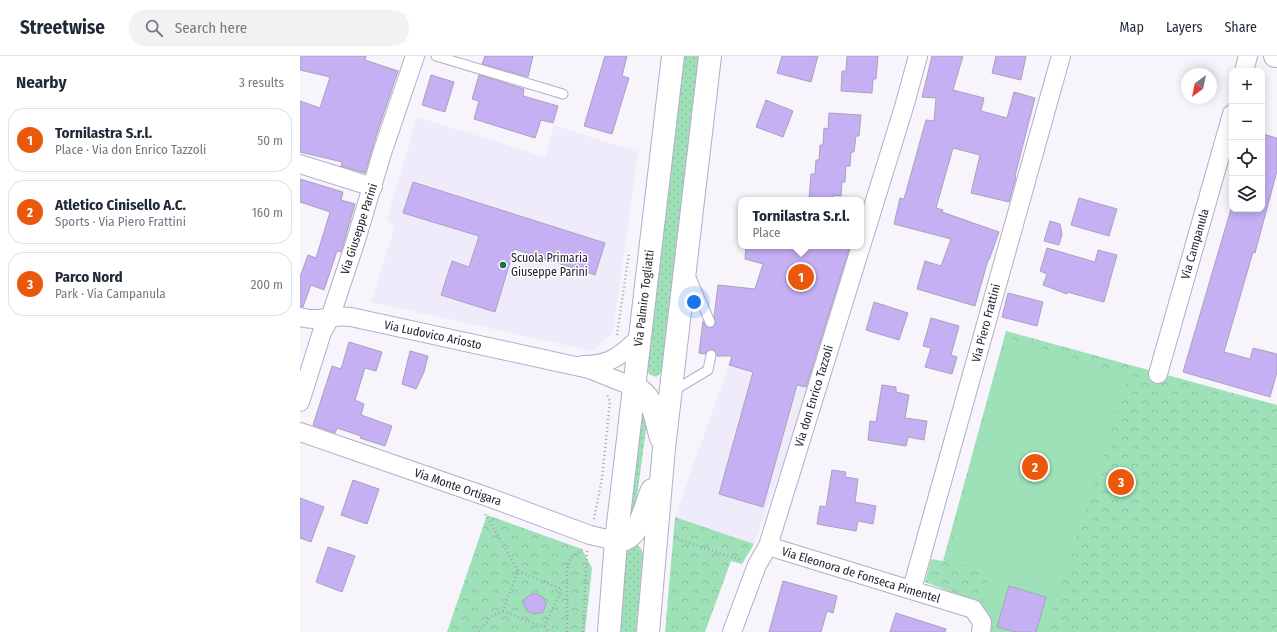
<!DOCTYPE html>
<html lang="en">
<head>
<meta charset="utf-8">
<style>
  body { margin:0; font-family:"Fira Sans Condensed",sans-serif; background:#f2f2f3; color:#1f2937 }
  .controls { position:absolute; right:12px; top:12px; display:grid; overflow:hidden; border-radius:8px; box-shadow:0 2px 10px #0003 }
  .controls button { width:36px; height:36px; display:grid; place-items:center; padding:0; border:0; border-bottom:1px solid #e0e1e3; background:#fff; color:#1f2937; font:20px sans-serif }
  .compass { position:absolute; left:881px; top:12px; width:36px; height:36px; border-radius:50%; background:#fff; box-shadow:0 2px 10px #0003; rotate:213deg }
  .you { position:absolute; left:394px; top:246px; width:14px; height:14px; margin:-10px; border:3px solid #fff; border-radius:50%; background:#1a73e8; box-shadow:0 0 0 6px #1a73e833 }
  .badge { display:grid; place-items:center; width:26px; height:26px; border-radius:50%; background:#ea580c; color:#fff; font-size:13px; font-weight:700 }
  .pin { position:absolute; translate:-50% -50%; border:2px solid #fff; box-shadow:0 1px 4px #0006 }
  .popup { position:absolute; left:438px; top:141px; width:126px; height:52px; box-sizing:border-box; display:grid; place-content:center; border-radius:8px; background:#fff; filter:drop-shadow(0 1px 3px #0005); font-size:13px; white-space:nowrap; color:#747a83 }
  .popup b { font-size:15px; color:#1f2937 }
  .popup::after { content:''; position:absolute; left:50%; top:100%; margin-left:-8px; border:8px solid transparent; border-top-color:#fff }
  .list { margin:0; padding:0; list-style:none }
  h2 { display:flex; justify-content:space-between; align-items:center; height:52px; margin:0; padding:0 16px; font-size:17px }
  h2 small { font-size:13px; font-weight:400; color:#747a83 }
  .list li { display:grid; grid-template-columns:26px 1fr auto; gap:12px; align-items:center; box-sizing:border-box; height:64px; margin:0 8px 8px; padding:0 8px; border:1px solid #e0e1e3; border-radius:16px }
  .list b { display:block; font-size:15px; white-space:nowrap }
  .list p { margin:0; font-size:13px; white-space:nowrap; color:#747a83 }
  .list em { font-size:13px; font-style:normal; color:#747a83 }
  .icon { flex:none; width:22px; height:22px; fill:none; stroke:currentColor; stroke-width:2; stroke-linecap:round; stroke-linejoin:round }
  .map { position:relative; flex:none; width:977px; height:576px; overflow:hidden }
  header { display:flex; align-items:center; gap:24px; box-sizing:border-box; height:56px; padding:0 20px; background:#fff; border-bottom:1px solid #e0e1e3 }
  header strong { font-size:19px }
  nav { display:flex; gap:22px; margin-inline-start:auto; font-size:14px }
  .search { width:280px; height:36px; background:#f2f2f3; display:flex; align-items:center; gap:10px; box-sizing:border-box; padding:0 14px; border-radius:16px; color:#747a83; font-size:15px }
  main { display:flex }
  aside { flex:1; background:#fff }
  .map>svg:first-child { display:block }
  .built { fill:#efebfa }
  .grass { fill:url(#grass-dots) }
  .park { fill:url(#park-crowns) }
  .garden { fill:#9ee1b8 }
  .building { fill:#c5b0f3; stroke:#a9a1be }
  .lines { fill:none; stroke-linecap:round; stroke-linejoin:round }
  .lane-casing { stroke:#b5acca; stroke-width:11 }
  .street-casing { stroke:#b5acca; stroke-width:20 }
  .secondary-casing { stroke:#b5acca; stroke-width:24 }
  .path { stroke:#a6a3ab; stroke-width:2.5; stroke-dasharray:1 3; stroke-linecap:butt }
  .lane { stroke:#fff; stroke-width:9 }
  .street { stroke:#fff; stroke-width:18 }
  .secondary { stroke:#fff; stroke-width:22 }
  .poi-dot { fill:#197347; stroke:#fff; stroke-width:1.5 }
  .labels { text-anchor:middle; stroke-width:3; stroke-linejoin:round; paint-order:stroke }
  .street-label { font-size:12px; fill:#26232e; stroke:#fff }
  .poi-label { font-size:12px; fill:#26232e; stroke:#fff; text-anchor:start }
</style>
</head>
<body>
<header>
<strong>Streetwise</strong>
<div class="search"><svg class="icon" aria-label="search" viewBox="0 0 24 24"><circle cx="10" cy="10" r="6"/><path d="M15 15l6 6"/></svg>Search here</div>
<nav><a>Map</a><a>Layers</a><a>Share</a></nav>
</header>
<main>
<aside>
<h2>Nearby<small>3 results</small></h2>
<ul class="list">
<li><span class="badge">1</span><div><b>Tornilastra S.r.l.</b><p>Place · Via don Enrico Tazzoli</p></div><em>50 m</em></li>
<li><span class="badge">2</span><div><b>Atletico Cinisello A.C.</b><p>Sports · Via Piero Frattini</p></div><em>160 m</em></li>
<li><span class="badge">3</span><div><b>Parco Nord</b><p>Park · Via Campanula</p></div><em>200 m</em></li>
</ul>
</aside>
<div class="map">
<svg width="977" height="576" viewBox="0 0 977 576">
  <defs>
    <pattern id="grass-dots" width="8" height="8" patternUnits="userSpaceOnUse"><rect width="8" height="8" fill="#9ee1b8"/><path d="M2 2h.1M6 6h.1" fill="none" stroke="#88c19e" stroke-width="1.8" stroke-linecap="round"/></pattern>
    <pattern id="park-crowns" width="20" height="18" patternUnits="userSpaceOnUse"><rect width="20" height="18" fill="#9ee1b8"/><path d="M2 6a3 3 0 1 1 6 0M12 15a3 3 0 1 1 6 0" fill="none" stroke="#88c19e"/></pattern>
  </defs>
  <rect width="100%" height="100%" fill="#f7f5fb"/>
  <!-- built -->
  <path class="built" d="M117 61 245 101 254 69 338 96 313 277 292 295 71 246 94 172 87 163Z
    M468 190H551L510 332 454 488 375 461 446 260Z"/>
  <!-- grass -->
  <path class="grass" d="M383 0H400L363 312 362 316 356 321 351 319 347 316Z
    M341 354 346 355V374L335 455 330 462 329 461Z
    M333 488C339 489 342 492 343 498L336 576H319L326 496 327 492Z"/>
  <!-- park -->
  <path class="park" d="M706 275 977 349V576H691L685 554 678 546 625 526 631 503 643 505Z
    M187 459 279 492 283 495 292 512 285 576H147Z
    M375 461 454 488 442 508 431 505 405 576H365Z"/>
  <!-- garden -->
  <path class="garden" d="M707 282 829 319 746 576H693C696 565 690 553 683 545L690 517 647 503Z"/>
  <!-- building -->
  <path class="building" d="M0 0H66L65 4 98 15 76 80 65 117 41 110 42 106 0 96V45L20 52 30 21 0 14Z
    M185 0H233L228 21 182 8Z
    M305 0H327L322 20 329 22 312 78 284 70Z
    M482 0H518L511 26 477 17Z
    M547 0H578L576 23H573L572 37 541 35 542 15H546Z
    M632 0H663L653 34 684 42 681 55 707 62 714 36 735 42 715 120 716 121 709 146 671 137 680 99 653 92 636 152 643 154 642 156 699 176 689 204H688L675 250 617 233 625 205 641 210 651 183 594 168 600 142 604 143 626 64 634 65 636 42 622 41Z
    M696 0H726L721 24 692 17Z
    M131 19 154 26 145 56 122 49Z
    M179 19 224 33 223 40 258 50 253 67 241 64 235 82 174 63 179 45 172 43Z
    M466 44 493 55 483 81 456 71Z
    M529 57 561 59 559 80H556L554 96H551L550 110H546L545 126H542L541 140 534 139V144H509L511 118H515L516 104H519L520 89H523L524 72 528 73Z
    M962 78 977 82V115L955 197 953 196 924 296 950 303 953 292 977 298V316L970 341 883 316 931 153H962Z
    M0 123 43 136 41 144 55 148 41 196 37 195 24 234 11 229 3 251H0V221L8 199 16 202 30 156 0 146Z
    M113 126 305 187 295 219 214 193 195 256 141 239 152 205 169 211 179 180 103 157Z
    M779 142 817 153 809 180 771 169Z
    M750 165 760 168 762 178 759 189 744 185Z
    M446 190H550L506 331 497 329 463 451 419 438 453 316 429 309 432 300H417L415 295 413 293 407 295 405 298 399 297 403 265 406 271 409 272 413 271 416 267 414 261 418 229 455 233 463 208 445 203Z
    M747 192 795 206 798 194 817 199 804 246 767 236V238L743 229 747 218 740 215Z
    M708 237 743 246 737 270 702 261Z
    M574 246 608 257 599 284 566 274Z
    M631 262 659 270 651 299 657 301 652 318 625 311 631 292 623 290Z
    M49 286 82 296 76 315 65 312 55 344 64 348 61 359 92 370 85 390 60 382 61 380 37 372 35 377 13 369 32 310 41 313Z
    M110 295 128 300 124 316 116 333 102 328Z
    M582 329 596 331V336L609 339 605 362 627 365 624 384 608 381 606 390 568 384 570 365 576 366Z
    M532 414 546 416 545 421 558 423 555 446 576 450 573 468 558 465 556 475 517 468 520 450 526 451Z
    M53 424 79 433 67 468 41 459Z
    M0 442 24 451 11 486 0 482Z
    M28 491 55 500 42 536 16 526Z
    M483 525 537 540 533 557 527 555 521 576H469Z
    M709 530 746 541 736 576H716L697 571Z
    M234 537 243 541 246 548 243 556 234 558 227 555 223 547 227 541Z
    M596 557 646 573 645 576H590Z"/>
  <g class="lines">
    <defs>
      <path id="lane" d="M136 0 263 38
        M390 219 410 266
        M373 335 408 314 411 299"/>
      <path id="street" d="M944 15 948 0
        M0 108 73 131
        M561 190 604 51 618 0
        M0 261C20 267 32 258 51 261L289 313 334 331
        M283 309C311 309 320 300 340 281
        M858 318 932 58
        M0 346 22 276 30 262 56 184 83 94 115 0
        M0 376 188 441 290 479 316 485
        M468 490 673 553 682 566 681 576
        M612 533 761 0
        M432 576 457 509 468 490 561 190"/>
      <path id="secondary" d="M975 0H977
        M334 331C355 340 355 363 361 382
        M316 485C341 484 344 451 352 434
        M309 576 316 485 373 0
        M348 576 364 392 410 0"/>
    </defs>
    <!-- lane casing -->
    <use href="#lane" class="lane-casing"/>
    <!-- street casing -->
    <use href="#street" class="street-casing"/>
    <!-- secondary casing -->
    <use href="#secondary" class="secondary-casing"/>
    <!-- path -->
    <path class="path" d="M317 279 329 197
      M294 463 302 422 310 346 307 338
      M374 482 441 504
      M218 515 262 533 244 571
      M203 555 244 571 249 576
      M179 576 192 560 203 555 218 515 196 476 185 458
      M267 576V513C271 496 275 502 283 492
      M283 576 287 495"/>
    <!-- lane -->
    <use href="#lane" class="lane"/>
    <!-- street -->
    <use href="#street" class="street"/>
    <!-- secondary -->
    <use href="#secondary" class="secondary"/>
  </g>
  <!-- markers -->
  <circle class="poi-dot" cx="203" cy="209" r="4"/>
  <g class="labels">
    <!-- street labels -->
    <g class="street-label">
      <text transform="translate(59 173) rotate(-72)" y="4">Via Giuseppe Parini</text>
      <text transform="translate(895 188) rotate(-74)" y="4">Via Campanula</text>
      <text transform="translate(344 242) rotate(-83)" y="4">Via Palmiro Togliatti</text>
      <text transform="translate(686 267) rotate(-75)" y="4">Via Piero Frattini</text>
      <text transform="translate(133 279) rotate(12)" y="4">Via Ludovico Ariosto</text>
      <text transform="translate(514 340) rotate(-73)" y="4">Via don Enrico Tazzoli</text>
      <text transform="translate(158 431) rotate(19)" y="4">Via Monte Ortigara</text>
      <text transform="translate(561 519) rotate(17)" y="4">Via Eleonora de Fonseca Pimentel</text>
    </g>
    <!-- poi labels -->
    <g class="poi-label">
      <text x="211" y="206">Scuola Primaria<tspan x="211" dy="14">Giuseppe Parini</tspan></text>
    </g>
  </g>
</svg>
<div class="controls">
<button>+</button>
<button>−</button>
<button><svg class="icon" aria-label="locate" viewBox="0 0 24 24"><circle cx="12" cy="12" r="6"/><path d="M12 2v4M12 18v4M2 12h4M18 12h4"/></svg></button>
<button><svg class="icon" aria-label="layers" viewBox="0 0 24 24"><path d="M12 4l9 5-9 5-9-5zM3 14l9 5 9-5"/></svg></button>
</div>
<svg class="compass" viewBox="-18 -18 36 36"><path d="M0-13l5 13h-10z" fill="#e53935"/><path d="M0 13l5-13h-10z" fill="#747a83"/></svg>
<div class="you"></div>
<div class="pin badge" style="left:501px;top:221px">1</div>
<div class="popup"><b>Tornilastra S.r.l.</b>Place</div>
<div class="pin badge" style="left:735px;top:411px">2</div>
<div class="pin badge" style="left:821px;top:426px">3</div>
</div>
</main>
</body>
</html>
